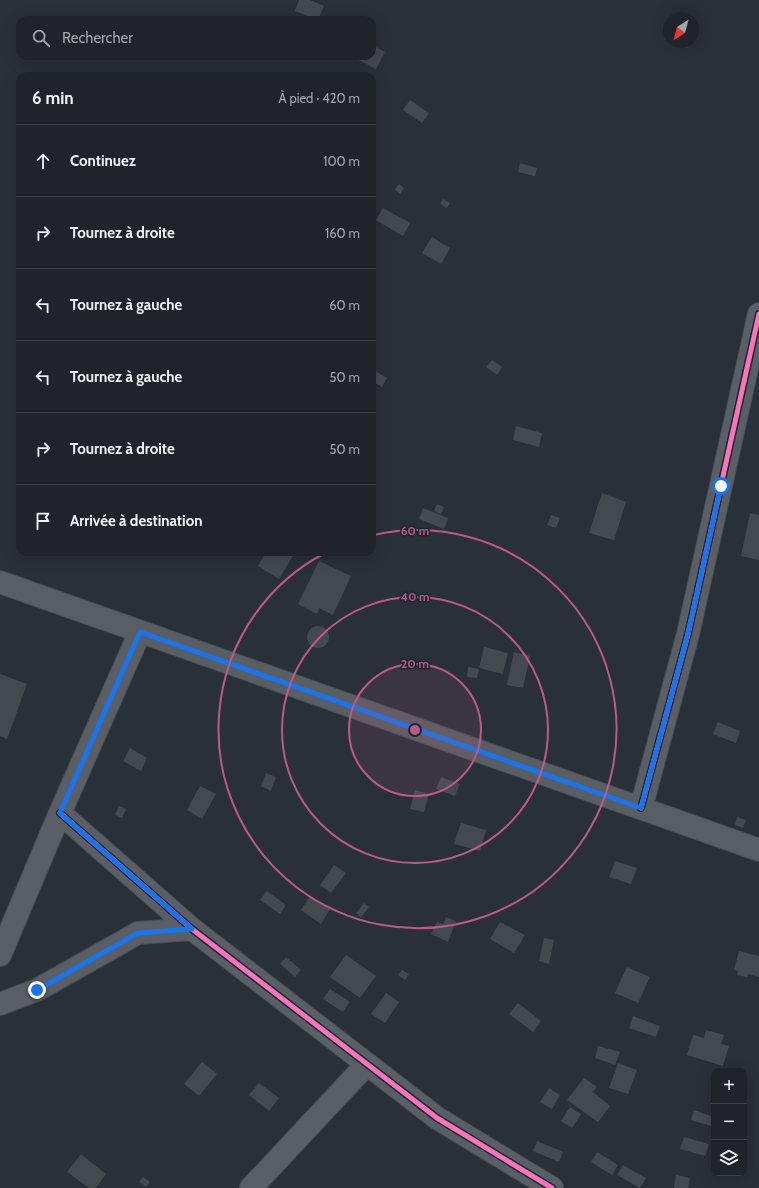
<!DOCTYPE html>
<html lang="fr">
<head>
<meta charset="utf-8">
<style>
  body { margin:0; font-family:Cabin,sans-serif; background:#2d3036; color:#f1f3f6 }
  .controls { position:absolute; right:12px; bottom:12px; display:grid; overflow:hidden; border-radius:8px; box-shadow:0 4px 16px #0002 }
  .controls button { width:36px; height:36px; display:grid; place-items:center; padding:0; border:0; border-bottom:1px solid #3d4147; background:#20242a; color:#f1f3f6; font:20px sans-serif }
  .compass { position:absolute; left:663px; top:12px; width:36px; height:36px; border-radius:50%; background:#20242a; box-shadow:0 4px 16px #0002; rotate:216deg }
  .stop { position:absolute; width:12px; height:12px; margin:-9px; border:3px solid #1a73e8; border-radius:50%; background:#fff }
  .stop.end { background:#1a73e8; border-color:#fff; box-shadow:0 1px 4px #0008 }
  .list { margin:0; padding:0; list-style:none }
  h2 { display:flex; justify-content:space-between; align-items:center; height:52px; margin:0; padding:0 16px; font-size:17px }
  h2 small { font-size:13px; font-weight:400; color:#a2a4a8 }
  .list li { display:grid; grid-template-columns:26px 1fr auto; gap:12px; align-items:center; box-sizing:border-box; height:72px; padding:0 16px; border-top:1px solid #3d4147 }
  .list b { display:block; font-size:15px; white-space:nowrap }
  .list em { font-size:13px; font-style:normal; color:#a2a4a8 }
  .icon { flex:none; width:22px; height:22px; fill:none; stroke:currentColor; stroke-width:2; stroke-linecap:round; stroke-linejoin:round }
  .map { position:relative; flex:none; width:759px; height:1188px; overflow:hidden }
  .search { position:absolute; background:#20242a; box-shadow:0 4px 16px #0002; left:16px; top:16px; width:360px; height:44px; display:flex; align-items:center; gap:10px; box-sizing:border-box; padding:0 14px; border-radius:12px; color:#a2a4a8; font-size:15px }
  .panel { position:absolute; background:#20242a; box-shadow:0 4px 16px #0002; left:16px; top:72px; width:360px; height:484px; border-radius:12px }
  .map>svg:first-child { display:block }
  .building { fill:#444950 }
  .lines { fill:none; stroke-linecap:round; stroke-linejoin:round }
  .minor-casing { stroke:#484c53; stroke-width:24 }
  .secondary-casing { stroke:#484c53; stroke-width:24 }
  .minor { stroke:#5a5e66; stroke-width:22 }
  .secondary { stroke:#595d64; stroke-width:22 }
  .cycleway-casing { stroke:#1d2633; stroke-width:8 }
  .cycleway { stroke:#fb73b8; stroke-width:5 }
  .route { stroke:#1a73e8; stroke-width:5 }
  .ring { fill:none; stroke:#bc5a87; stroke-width:2 }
  .centre { fill:#bc5a87; stroke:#1d2633; stroke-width:2 }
  .ring-label { font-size:12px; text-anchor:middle; font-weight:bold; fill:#bc5a87; stroke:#1d2633; stroke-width:3; stroke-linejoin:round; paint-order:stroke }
</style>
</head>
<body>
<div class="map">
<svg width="759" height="1188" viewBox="0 0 759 1188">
  <rect width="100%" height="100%" fill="#2a3038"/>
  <!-- building -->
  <path class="building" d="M299 0H310L324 6 318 20 295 11Z
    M372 45 385 52 376 69 351 56H372Z
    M410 100 429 113 422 123 403 110Z
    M520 163 537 168 535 176 518 172Z
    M399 184 404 188 400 194 395 189Z
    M443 199 450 203 447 208 440 204Z
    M383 208 410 223 403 236 376 220Z
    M432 237 450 248 441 264 422 253Z
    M492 360 502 367 497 375 486 367Z
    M372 369 387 378 382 387 372 381Z
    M516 426 542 433 539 447 513 440Z
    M602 493 626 502 614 540 589 533Z
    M437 504 444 507 441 514 434 511Z
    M423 508 448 518 444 529 419 519Z
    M750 513 759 515V560L741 556Z
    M551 515 560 518 556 528 547 525Z
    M266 552H291L294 554 279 579 258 566Z
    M319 561 351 576 333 615 319 608 317 614 298 604Z
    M307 637a11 11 0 1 1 22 0a11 11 0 1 1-22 0Z
    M484 647 508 653 503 674 479 668Z
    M514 652 530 656 523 688 507 685Z
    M468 667 479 669 477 678 467 677Z
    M0 674 27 684 7 739 0 736Z
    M718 722 740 731 736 743 713 734Z
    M130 748 147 758 141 771 123 761Z
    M266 773 276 777 271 791 261 786Z
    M441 777 460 784 455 796 436 789Z
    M200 786 216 794 202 819 187 810Z
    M415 790 429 794 424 812 410 809Z
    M119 806 126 809 122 818 115 815Z
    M737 817 746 820 743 828 735 825Z
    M461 823 486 830 480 851 454 844Z
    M615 861 637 868 631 884 609 877Z
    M334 865 346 873 331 893 320 885Z
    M267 891 286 905 280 914 260 900Z
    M310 896 330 909 321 924 301 910Z
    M364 903 369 907 361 917 356 913Z
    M446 917 456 921 448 942 431 934 437 922 443 924Z
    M500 922 525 935 514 953 490 939Z
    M544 938 554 940 549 964 539 961Z
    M739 951 759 956V977L748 974 747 977 737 975 738 971 734 970Z
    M346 955 376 976 360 998 330 977Z
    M286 957 301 970 295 977 280 964Z
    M627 967 650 977 638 1003 615 993Z
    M402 970 409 974 405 980 398 975Z
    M330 989 350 1002 343 1012 323 999Z
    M386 993 399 1002 385 1023 371 1014Z
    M518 1003 541 1021 533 1032 509 1014Z
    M633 1016 660 1026 656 1037 629 1028Z
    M706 1030 724 1035 721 1044 729 1046 723 1066 687 1055 693 1035 704 1038Z
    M598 1046 620 1052 615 1065 595 1058Z
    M202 1062 217 1074 199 1096 184 1084Z
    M618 1063 637 1070 628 1094 609 1088Z
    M584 1078 597 1087 593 1092 610 1106 598 1122 567 1100Z
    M259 1083 279 1098 269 1111 249 1095Z
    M549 1088 560 1095 552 1109 540 1102Z
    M570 1107 581 1114 572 1128 561 1121Z
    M694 1110 714 1117V1127L691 1120Z
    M684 1137 709 1144 705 1156 680 1149Z
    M537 1141 563 1152 559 1162 533 1151Z
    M597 1152 618 1165 612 1175 591 1162Z
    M81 1154 106 1174 96 1188H89L67 1172Z
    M623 1165 646 1178 640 1188 617 1175Z
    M676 1175 690 1178 688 1188H674Z
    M143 1177 150 1182 146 1187 139 1182Z"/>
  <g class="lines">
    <defs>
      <path id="minor" d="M641 808 688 634 759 314
        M60 813 192 929 437 1118 552 1188
        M0 955 60 813 140 632
        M0 1004 37 990 138 933 192 929
        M251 1188 367 1064"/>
      <path id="secondary" d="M0 582 759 850"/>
    </defs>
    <!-- minor casing -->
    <use href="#minor" class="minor-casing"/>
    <!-- secondary casing -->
    <use href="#secondary" class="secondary-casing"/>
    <!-- minor -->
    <use href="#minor" class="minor"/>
    <!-- secondary -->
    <use href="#secondary" class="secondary"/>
    <defs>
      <path id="cycleway" d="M641 808 688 634 759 314
        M60 813 192 929 437 1118 552 1188"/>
    </defs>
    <!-- cycleway casing -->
    <use href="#cycleway" class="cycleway-casing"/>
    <!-- cycleway -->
    <use href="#cycleway" class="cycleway"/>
  </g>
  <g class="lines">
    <!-- route -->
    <path class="route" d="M37 990 138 933 192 929 60 813 140 632 641 808 688 634 721 486"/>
  </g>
  <!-- distance rings -->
  <circle cx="415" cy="730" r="66" fill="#bc5a87" fill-opacity=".12"/>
  <g class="ring">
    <circle cx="415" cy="730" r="66"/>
    <circle cx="415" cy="730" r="133"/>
    <path d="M374 535A199 199 0 1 1 325 553"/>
  </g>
  <circle cx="415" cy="730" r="6" class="centre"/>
  <g class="ring-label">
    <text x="415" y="535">60 m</text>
    <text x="415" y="601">40 m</text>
    <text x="415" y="668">20 m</text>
  </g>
</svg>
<div class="controls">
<button>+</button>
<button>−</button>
<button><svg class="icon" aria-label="layers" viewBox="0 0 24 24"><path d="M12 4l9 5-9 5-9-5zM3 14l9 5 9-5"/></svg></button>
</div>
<svg class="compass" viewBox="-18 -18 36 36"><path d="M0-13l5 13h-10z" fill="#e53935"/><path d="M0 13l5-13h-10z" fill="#a2a4a8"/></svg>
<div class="stop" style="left:721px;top:486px"></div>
<div class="stop end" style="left:37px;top:990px"></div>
<div class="search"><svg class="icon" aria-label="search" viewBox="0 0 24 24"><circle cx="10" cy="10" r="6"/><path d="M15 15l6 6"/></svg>Rechercher</div>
<section class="panel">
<h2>6 min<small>À pied · 420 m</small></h2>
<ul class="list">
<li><svg class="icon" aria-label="ahead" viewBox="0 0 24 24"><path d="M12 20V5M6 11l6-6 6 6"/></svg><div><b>Continuez</b></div><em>100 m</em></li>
<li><svg class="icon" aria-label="right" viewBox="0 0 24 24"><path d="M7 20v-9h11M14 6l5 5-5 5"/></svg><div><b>Tournez à droite</b></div><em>160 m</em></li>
<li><svg class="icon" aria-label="left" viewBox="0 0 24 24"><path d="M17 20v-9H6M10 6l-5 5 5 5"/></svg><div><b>Tournez à gauche</b></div><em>60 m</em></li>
<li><svg class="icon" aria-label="left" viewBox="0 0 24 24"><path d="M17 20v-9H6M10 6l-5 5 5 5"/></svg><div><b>Tournez à gauche</b></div><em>50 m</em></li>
<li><svg class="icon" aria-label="right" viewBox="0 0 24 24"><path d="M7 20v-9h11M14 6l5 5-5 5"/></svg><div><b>Tournez à droite</b></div><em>50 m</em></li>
<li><svg class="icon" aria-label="arrive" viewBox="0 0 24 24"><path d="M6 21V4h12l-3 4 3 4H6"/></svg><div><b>Arrivée à destination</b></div></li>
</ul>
</section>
</div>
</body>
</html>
